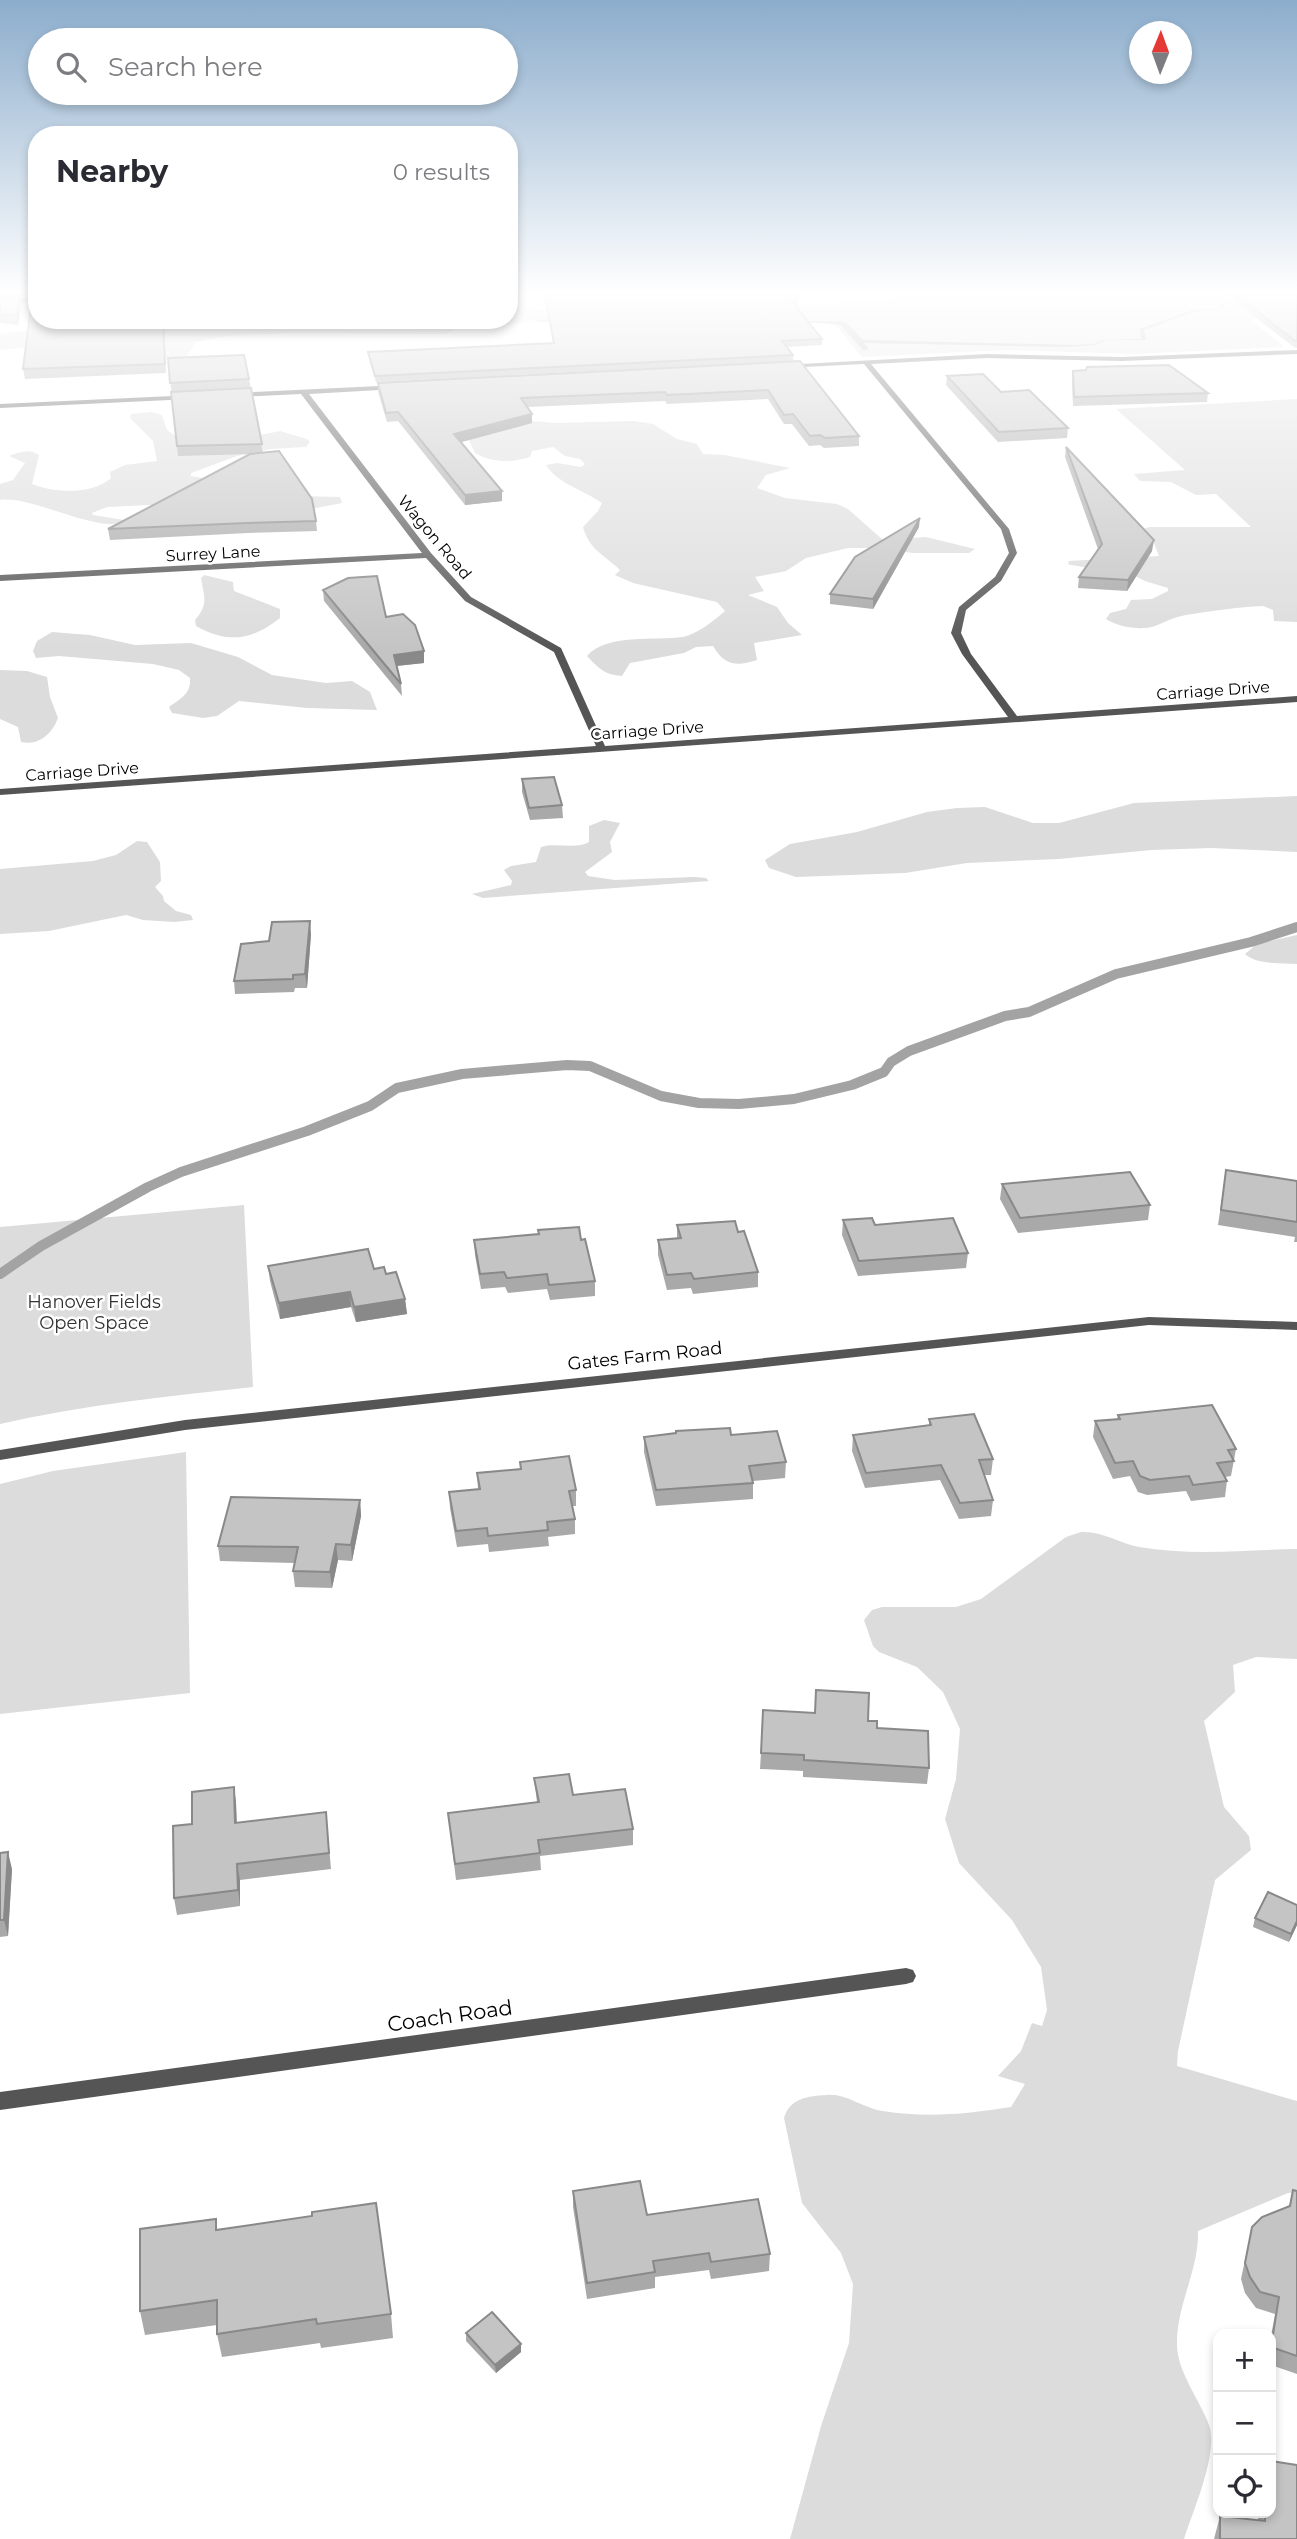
<!DOCTYPE html>
<html lang="en">
<head>
<meta charset="utf-8">
<style>
  body { margin:0; font-family:Montserrat,sans-serif; background:#f7f7f7; color:#2b2b33 }
  .controls { position:absolute; right:21px; bottom:21px; display:grid; overflow:hidden; border-radius:14px; box-shadow:0 4px 10px #0003 }
  .controls button { width:63px; height:63px; display:grid; place-items:center; padding:0; border:0; border-bottom:2px solid #e1e1e2; background:#fff; color:#2b2b33; font:35px sans-serif }
  .compass { position:absolute; left:1129px; top:21px; width:63px; height:63px; border-radius:50%; background:#fff; box-shadow:0 4px 10px #0003; rotate:1deg }
  .list { margin:0; padding:0; list-style:none }
  h2 { display:flex; justify-content:space-between; align-items:center; height:91px; margin:0; padding:0 28px; font-size:30px }
  h2 small { font-size:23px; font-weight:400; color:#7c7c81 }
  .icon { flex:none; width:38px; height:38px; fill:none; stroke:currentColor; stroke-width:2; stroke-linecap:round; stroke-linejoin:round }
  .map { position:relative; flex:none; width:1297px; height:2539px; overflow:hidden }
  .search { position:absolute; background:#fff; box-shadow:0 4px 10px #0003; left:28px; top:28px; width:490px; height:77px; display:flex; align-items:center; gap:18px; box-sizing:border-box; padding:0 24px; border-radius:38px; color:#7c7c81; font-size:26px }
  .panel { position:absolute; background:#fff; box-shadow:0 4px 10px #0003; left:28px; top:126px; width:490px; height:203px; border-radius:28px }
  .map>svg:first-child { display:block }
  .green { fill:#dcdcdc }
  .water { fill:#a3a3a3 }
  .lines { fill:none; stroke-linecap:round; stroke-linejoin:round }
  .stream { stroke:#a3a3a3; stroke-width:10 }
  .street { fill:#555; fill-rule:evenodd }
  .wall { fill:#a9a9a9 }
  .shaded-wall { fill:#898989 }
  .building { fill:#c4c4c4; stroke:#898989; stroke-width:2 }
  .labels { text-anchor:middle; stroke-width:5; stroke-linejoin:round; paint-order:stroke }
  .far-street-label { font-size:16px; fill:#000; stroke:#fff }
  .park-label { font-size:18px; fill:#333; stroke:#fff }
  .street-label { font-size:18px; fill:#000; stroke:#fff }
  .near-street-label { font-size:21px; fill:#000; stroke:#fff }
</style>
</head>
<body>
<div class="map">
<svg width="1297" height="2539" viewBox="0 0 1297 2539">
  <rect width="100%" height="100%" fill="#fff"/>
  <!-- green -->
  <path class="green" d="M930 295H1297L1280 313 1251 320 1284 347 1133 354 1006 350 862 357 832 321 686 327 531 320 502 325 471 322 445 334 292 333 228 336 196 342 187 356 174 359 45 346 0 350V334L50 327 164 329 163 327 180 320H509V308L629 312 832 303Z
    M1297 399V622L1274 621 1273 610 1263 606C1238 607 1211 611 1186 615 1174 617 1165 622 1155 626 1141 631 1118 627 1106 619L1110 613 1126 609 1131 600 1152 599 1168 591V588L1145 581 1133 575 1071 565 1068 564 1069 561 1159 556 1153 541 1142 529 1150 527H1251L1216 494 1196 495 1171 482 1140 481 1134 474 1185 470 1116 409Z
    M151 412 162 415 167 430 185 443 240 439 280 431 307 439 310 442 306 447 271 449 237 456 191 473V476L301 496 340 497 342 503 311 509 150 505 107 507 92 513 93 515 124 520C106 537 32 495 0 500V484L13 480 25 463 9 456C20 452 28 448 39 455L32 484C54 493 93 495 111 478L110 472 125 465 157 461 153 441 130 418 131 414Z
    M516 420 558 423 633 421 653 424 677 439 697 444 703 454 725 455 790 468 766 475 757 488 785 498 837 504 848 509 883 540 926 537 975 549 969 553H912L883 548H848L806 558 786 571 755 577 764 591 748 595 777 607 788 623 802 635 754 643 757 660C736 667 724 665 713 646L696 647 684 653 630 663 622 676C605 675 598 668 587 656 607 633 655 641 683 637 697 634 714 621 725 611L717 602 633 583 615 575 620 570C605 555 589 550 583 527L598 511 602 503C584 490 558 484 546 465L557 463 581 467 585 464 580 459 565 456 553 447 532 451 530 457C511 463 493 463 475 453L467 436Z
    M204 575 233 582 234 591 280 609V618C252 640 228 644 196 626L195 620C209 604 204 597 201 578Z
    M52 632 90 635 135 645 191 643 238 657 272 675 326 683 352 681 370 692 377 710 307 708 239 701 217 716 203 718 172 713 169 707C181 698 191 694 190 678L179 670 153 664 59 656 36 658 33 651 37 641Z
    M0 670 27 671 47 677 50 697 58 718C52 734 39 746 21 742L18 727 0 719Z
    M1297 796V852L1211 848 1151 850 1059 859 967 863 905 873 796 877 769 868 765 860 790 844 857 832 927 812 957 808 985 807 1033 823H1059L1134 803Z
    M604 820 620 823 610 842 612 852 585 872 588 876 615 880 694 877 706 878 709 881 483 898 472 894 511 885 512 881 504 870 511 866 536 862 541 847C556 842 575 850 589 842V826Z
    M137 841 147 842 160 862 161 881 155 887 163 896 164 901 176 911 191 915 193 920 174 922 143 920 126 915 49 931 0 934V869L93 861 116 855Z
    M1297 935V964C1281 963 1257 965 1245 954L1257 944Z
    M244 1205 253 1387C168 1396 84 1405 0 1424V1227Z
    M186 1452 190 1693 0 1714V1484L53 1471Z
    M1081 1532C1103 1531 1118 1543 1139 1547 1190 1556 1245 1550 1297 1549V1659L1256 1657 1233 1665 1235 1692 1204 1721 1224 1807 1249 1836 1251 1850 1215 1880 1178 2051 1177 2066 1297 2101V2192L1288 2193 1198 2231C1199 2271 1176 2305 1177 2346 1178 2373 1200 2400 1209 2425 1219 2452 1193 2511 1184 2539H790L821 2426 849 2343 853 2284 841 2253 802 2203 784 2118C790 2098 808 2096 827 2095 845 2093 865 2109 883 2111 926 2118 968 2114 1011 2107L1025 2084 998 2076 1021 2051 1032 2023 1042 2026 1047 2010 1041 1967 1012 1920 959 1863 945 1819 956 1779 960 1729 943 1692 917 1667 879 1652 873 1646 864 1620 872 1610 882 1607H956L981 1599 1066 1537Z"/>
  <!-- water -->
  <path class="water" d="M1238 296 1241 298 1224 304 1223 309 1193 312 1144 330 1146 340H1106L1094 345 1066 347 864 343 869 349 863 350 840 325 819 323H561L533 321 497 326 434 320 502 325 540 320 570 322 842 321 847 323 863 340 1075 345 1094 344 1103 340 1141 339 1140 329 1192 310 1220 309V304Z"/>
  <g class="lines">
    <!-- stream -->
    <path class="stream" d="M0 1274 41 1246 148 1187 181 1172 307 1131 370 1106 397 1088 462 1074 567 1065 590 1066 661 1096 699 1103 739 1104 794 1099 852 1085 884 1072 891 1062 909 1051 1005 1016 1029 1012 1116 974 1251 942 1297 927"/>
    <!-- street -->
    <path class="street" d="M37 297V301L0 305V301Z
      M1297 350V354L1122 361 987 358 871 364 1009 529 1017 553 1001 581 966 610 961 633 971 654 1017 716 1297 696V702L0 795V789L596 746 554 652 465 601 426 558 0 581V575L422 553 301 394 236 397 233 393 400 385 397 389 309 394 431 553 471 597 561 648 605 746 1008 717 962 654 951 633 959 607 995 577 1009 553 1001 529 864 364 784 368 782 365 987 354 1122 357Z
      M194 395 191 399 0 408V404Z
      M1149 1317 1297 1322V1330L1149 1325 185 1430 0 1460V1450L185 1420Z
      M906 1968 913 1970 916 1976 913 1982 906 1984 0 2110V2092Z"/>
  </g>
  <!-- wall -->
  <path class="wall" d="M0 295 22 296 19 297 21 305 18 325 0 323Z
    M544 295H794L799 299V305L795 306 822 339V345L787 347 793 355V361L376 382 369 358 368 352 553 343Z
    M1226 295H1297V348L1294 347Z
    M37 320H164L166 373 25 379 23 369Z
    M168 358 249 379 263 453 316 521 317 531 248 533 110 540 108 529 256 454 178 456Z
    M800 361 859 436V446L824 448 820 445 809 446 792 424H784L768 399 667 404 665 401 527 407 532 423 461 442 502 501 465 505 398 421 387 422 378 392V383Z
    M1073 371 1208 393 1207 402 1073 406 1072 380Z
    M947 376 1001 392 1068 428 1067 438 998 442 946 385Z
    M1066 447 1152 551 1127 591 1078 588 1079 577 1098 549 1065 457Z
    M919 527 873 609 830 604V594Z
    M323 590 386 617 424 651V663L397 666 401 684 402 696 324 601Z
    M522 779 562 805 563 818 530 820 522 792Z
    M311 934 307 988H295L294 992 235 994 234 981 269 941Z
    M1226 1170 1297 1181V1242H1294L1295 1237 1218 1225Z
    M1002 1184 1150 1205 1148 1220 1018 1233 1000 1199Z
    M843 1220 875 1225 968 1253 966 1268 858 1276 842 1235Z
    M677 1225 738 1232 758 1272V1287L693 1294 691 1288 667 1290 658 1255V1240L677 1238Z
    M474 1240H581L595 1281V1296L550 1300 547 1289 508 1293 505 1287 481 1289 475 1255Z
    M268 1266 374 1269 386 1274 405 1299 407 1314 356 1322 351 1307 280 1319 270 1281Z
    M1118 1415 1236 1449 1231 1476 1225 1477 1227 1481 1225 1497 1191 1501 1186 1491 1147 1495 1138 1492 1130 1476 1113 1479 1093 1437 1095 1421 1117 1419Z
    M929 1419 993 1459 991 1475H984L993 1500 991 1516 959 1519 940 1480 865 1488 852 1451 853 1435 929 1425Z
    M731 1435 786 1462 785 1478 753 1481V1499L656 1506 644 1452V1437Z
    M520 1462 576 1490V1506H572L575 1519V1534L548 1537 549 1546 489 1552 488 1544 457 1547 450 1508 449 1492 478 1489 477 1473 520 1469Z
    M360 1500 361 1516 352 1561 338 1560 332 1588 295 1587 293 1571 295 1563 220 1561 218 1546Z
    M868 1721 929 1768 927 1784 803 1777V1771L760 1769 761 1753Z
    M534 1778 573 1795 633 1829V1845L540 1856 541 1870 456 1880 448 1813 537 1802Z
    M234 1787 236 1803 237 1823 326 1812 331 1869 240 1880V1906L177 1915 174 1898 192 1824Z
    M0 1853 12 1869 8 1936 0 1937Z
    M1255 1918 1297 1925 1289 1942 1253 1927Z
    M1293 2190 1297 2191V2374L1271 2365V2336L1275 2314 1256 2308 1245 2293 1241 2279 1252 2227 1289 2207Z
    M573 2191 770 2254 769 2271 711 2279 709 2270 655 2277V2288L587 2299 573 2207Z
    M217 2230 391 2314 393 2338 321 2348 320 2343 222 2357 217 2334V2325L145 2335 140 2311Z
    M466 2333 521 2344V2352L496 2373 466 2341Z
    M1258 2513H1271L1297 2539H1214L1220 2516 1258 2520Z"/>
  <!-- shaded-wall -->
  <path class="shaded-wall" d="M0 295H22V296L0 300Z
    M19 297 21 305 18 325 17 316Z
    M532 414V423L454 444V434Z
    M502 491V501L465 505V495Z
    M920 518 919 527 873 609V599Z
    M1154 540 1152 551 1127 591 1128 580Z
    M424 651V663L395 666 394 655Z
    M310 921 311 934 307 988 305 974Z
    M350 1292 351 1307 280 1319 279 1303Z
    M405 1299 407 1314 356 1322 354 1307Z
    M360 1500 361 1516 352 1561 351 1545Z
    M336 1544 338 1560 332 1588 330 1572Z
    M234 1787 236 1803 237 1840 235 1823Z
    M8 1852 12 1869 8 1936 4 1920Z
    M237 1864 240 1880V1906L238 1890Z
    M1297 1921V1925L1289 1942 1291 1934Z
    M521 2344V2352L496 2373 495 2365Z"/>
  <!-- building -->
  <path class="building" d="M545 295H794L799 299 791 300 822 339 782 341 793 355 375 376 368 352 554 343Z
    M1236 295H1297V341H1295Z
    M19 297 17 316 0 314V299Z
    M37 305V320H163L165 364 23 369 31 306Z
    M244 355 249 379 170 383 168 358Z
    M800 361 859 436 825 438 820 435 810 436 793 414 784 415 768 390 667 395 665 392 521 398 532 414 454 434 502 491 465 495 398 412 386 413 378 383Z
    M1169 365 1208 393 1074 397 1073 371 1086 370 1087 367Z
    M983 374 1001 392 1029 390 1068 428 999 432 947 376Z
    M251 388 262 444 177 446 171 392Z
    M1066 447 1154 540 1128 580 1079 577 1102 544Z
    M279 451 312 499 316 521 247 523 108 529 250 454Z
    M920 518 873 599 830 594 855 557Z
    M377 576 386 617 403 614 415 625 424 651 394 655 401 684 323 590 348 578Z
    M554 777 562 805 529 808 522 779Z
    M310 921 305 974 293 975V979L234 981 241 944 269 941 272 922Z
    M1226 1170 1297 1181V1222L1221 1210Z
    M1130 1172 1150 1205 1020 1218 1002 1184Z
    M872 1218 875 1225 953 1218 968 1253 859 1261 843 1220Z
    M735 1221 738 1232 744 1231 758 1272 694 1279 691 1273 667 1275 658 1240 681 1238 677 1225Z
    M579 1227 581 1240 585 1239 595 1281 549 1285 547 1274 507 1278 504 1272 480 1274 474 1240 539 1234 538 1230Z
    M368 1249 374 1269 384 1267 386 1274 396 1272 405 1299 354 1307 350 1292 279 1303 268 1266Z
    M1212 1405 1236 1449 1228 1450 1234 1461 1217 1463 1227 1481 1193 1485 1189 1476 1150 1480 1140 1476 1133 1461 1115 1463 1095 1421 1120 1419 1118 1415Z
    M974 1414 993 1459 979 1460 993 1500 960 1503 941 1465 866 1473 853 1435 931 1425 929 1419Z
    M730 1428 731 1435 777 1431 786 1462 749 1466 753 1483 656 1490 644 1437 676 1433V1431Z
    M569 1456 576 1490 569 1491 575 1519 547 1522 548 1530 488 1536 487 1528 456 1531 449 1492 480 1489 477 1473 521 1469 520 1462Z
    M231 1497 360 1500 351 1545 336 1544 330 1572 293 1571 298 1547 218 1546Z
    M816 1690 869 1693 868 1721H877V1728L928 1731 929 1768 804 1760V1755L761 1753 763 1710 815 1713Z
    M569 1774 573 1795 625 1789 633 1829 538 1840 540 1853 455 1864 448 1813 539 1802 534 1778Z
    M234 1787 235 1823 326 1812 329 1853 237 1864 238 1890 174 1898 173 1826 192 1824V1792Z
    M8 1852 4 1920H0V1853Z
    M1268 1892 1297 1905V1921L1291 1934 1255 1918Z
    M640 2181 647 2215 758 2199 770 2254 711 2262 709 2253 653 2261 655 2272 587 2283 573 2191Z
    M1293 2190 1297 2191V2356L1271 2347 1279 2297 1260 2292 1250 2277 1245 2263 1252 2227 1262 2217 1290 2206Z
    M376 2203 391 2314 317 2324 316 2319 217 2334V2300L140 2311V2229L216 2219V2230L312 2216V2212Z
    M492 2312 521 2344 495 2365 466 2333Z
    M1271 2461 1297 2465V2539H1220V2516L1265 2521V2513H1271Z"/>
  <!-- sky -->
  <linearGradient id="sky" x2="0" y2="1"><stop stop-color="#8cadcc"/><stop offset="0.45" stop-color="#fff"/><stop offset="1" stop-color="#fff" stop-opacity="0"/></linearGradient>
  <rect width="1297" height="650" fill="url(#sky)"/>
  <g class="labels">
    <!-- far-street labels -->
    <g class="far-street-label">
      <text transform="translate(435 537) rotate(50)" y="6">Wagon Road</text>
      <text transform="translate(213 553) rotate(-3)" y="6">Surrey Lane</text>
      <text transform="translate(1213 690) rotate(-4)" y="6">Carriage Drive</text>
      <text transform="translate(647 730) rotate(-4)" y="6">Carriage Drive</text>
      <text transform="translate(82 771) rotate(-4)" y="6">Carriage Drive</text>
    </g>
    <!-- park labels -->
    <g class="park-label">
      <text x="94" y="1308">Hanover Fields<tspan x="94" dy="21">Open Space</tspan></text>
    </g>
    <!-- street labels -->
    <g class="street-label">
      <text transform="translate(645 1356) rotate(-6)" y="6">Gates Farm Road</text>
    </g>
    <!-- near-street labels -->
    <g class="near-street-label">
      <text transform="translate(450 2016) rotate(-8)" y="7">Coach Road</text>
    </g>
  </g>
</svg>
<div class="controls">
<button>+</button>
<button>−</button>
<button><svg class="icon" aria-label="locate" viewBox="0 0 24 24"><circle cx="12" cy="12" r="6"/><path d="M12 2v4M12 18v4M2 12h4M18 12h4"/></svg></button>
</div>
<svg class="compass" viewBox="-18 -18 36 36"><path d="M0-13l5 13h-10z" fill="#e53935"/><path d="M0 13l5-13h-10z" fill="#7c7c81"/></svg>
<div class="search"><svg class="icon" aria-label="search" viewBox="0 0 24 24"><circle cx="10" cy="10" r="6"/><path d="M15 15l6 6"/></svg>Search here</div>
<section class="panel">
<h2>Nearby<small>0 results</small></h2>
<ul class="list">
</ul>
</section>
</div>
</body>
</html>
